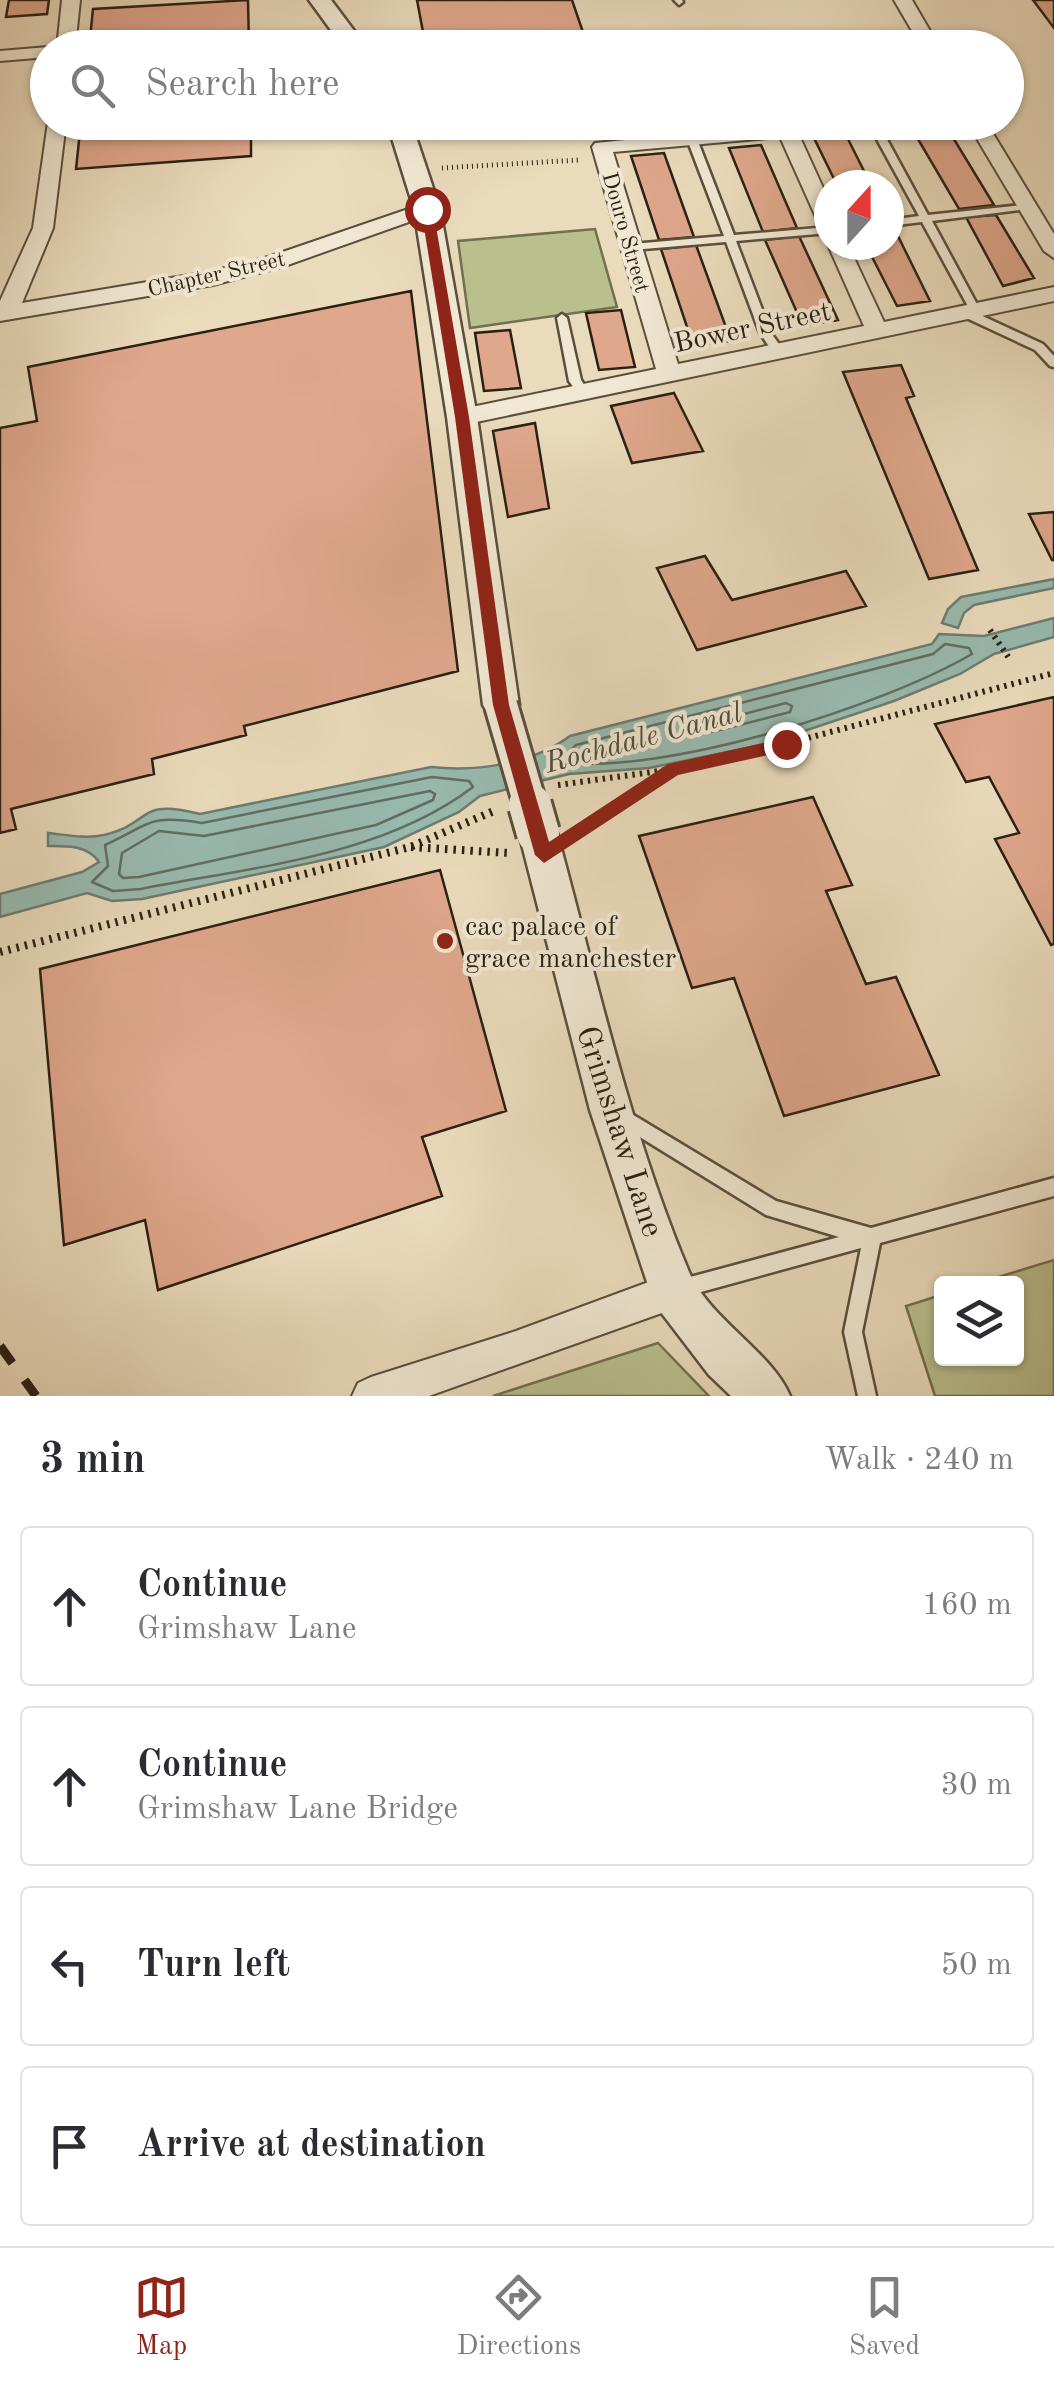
<!DOCTYPE html>
<html lang="en">
<head>
<meta charset="utf-8">
<style>
  body { margin:0; font-family:"Old Standard TT",serif; background:#f2f2f3; color:#2b2b33 }
  .controls { position:absolute; right:30px; bottom:30px; display:grid; overflow:hidden; border-radius:10px; box-shadow:0 2px 8px #0004 }
  .controls button { width:90px; height:90px; display:grid; place-items:center; padding:0; border:0; border-bottom:2px solid #e1e1e2; background:#fff; color:#2b2b33; font:50px sans-serif }
  .compass { position:absolute; left:814px; top:170px; width:90px; height:90px; border-radius:50%; background:#fff; box-shadow:0 2px 8px #0004; rotate:21deg }
  .stop { position:absolute; width:30px; height:30px; margin:-22px; border:8px solid #8f2418; border-radius:50%; background:#fff }
  .stop.end { background:#8f2418; border-color:#fff; box-shadow:0 2px 10px #0008 }
  .list { margin:0; padding:0; list-style:none }
  h2 { display:flex; justify-content:space-between; align-items:center; height:130px; margin:0; padding:0 40px; font-size:42px }
  h2 small { font-size:32px; font-weight:400; color:#7c7c81 }
  .list li { display:grid; grid-template-columns:65px 1fr auto; gap:30px; align-items:center; box-sizing:border-box; height:160px; margin:0 20px 20px; padding:0 20px; border:2px solid #e1e1e2; border-radius:10px }
  .list b { display:block; font-size:38px; white-space:nowrap }
  .list p { margin:0; font-size:32px; white-space:nowrap; color:#7c7c81 }
  .list em { font-size:32px; font-style:normal; color:#7c7c81 }
  .icon { flex:none; width:55px; height:55px; fill:none; stroke:currentColor; stroke-width:2; stroke-linecap:round; stroke-linejoin:round }
  .map { position:relative; flex:none; width:1054px; height:1396px; overflow:hidden }
  .search { position:absolute; background:#fff; box-shadow:0 2px 8px #0004; left:30px; right:30px; top:30px; height:110px; display:flex; align-items:center; gap:25px; box-sizing:border-box; padding:0 35px; border-radius:55px; color:#7c7c81; font-size:38px }
  .sheet { height:850px; background:#fff }
  nav { display:flex; justify-content:space-around; align-items:center; box-sizing:border-box; height:140px; border-top:2px solid #e1e1e2; background:#fff; font-size:28px; color:#7c7c81 }
  nav a { display:grid; justify-items:center; gap:5px }
  nav .on { color:#8f2418 }
  .map>svg:first-child { display:block }
  .green { fill:#babf8e; stroke:#727050; stroke-width:2.5 }
  .water { fill:#98bbb1; stroke:#6c7d72; stroke-width:2.5 }
  .lines { fill:none; stroke-linecap:round; stroke-linejoin:round }
  .shore { stroke:#616e62; stroke-width:2.5 }
  .building { fill:#dfa78c; stroke:#2a2013; stroke-width:2.5 }
  .service-casing { stroke:#5a4f3d; stroke-width:5 }
  .minor-casing { stroke:#5a4f3d; stroke-width:4 }
  .tertiary-casing { stroke:#5a4f3d; stroke-width:5 }
  .path-far2 { stroke:#2a2013; stroke-width:5; stroke-dasharray:1 4; stroke-linecap:butt }
  .path-far1 { stroke:#2a2013; stroke-width:6; stroke-dasharray:2.5 5; stroke-linecap:butt }
  .path { stroke:#2a2013; stroke-width:8; stroke-dasharray:2.5 6; stroke-linecap:butt }
  .service { fill:#f1e8d3; fill-rule:evenodd }
  .minor { fill:#f1e8d3; fill-rule:evenodd }
  .tertiary { fill:#f1e8d3; fill-rule:evenodd }
  .rail { stroke:#2a2013; stroke-width:9; stroke-dasharray:21 21; stroke-linecap:butt }
  .tertiary-bridge-far1-casing { stroke:#5a4f3d; stroke-width:38; stroke-linecap:butt }
  .tertiary-bridge-casing { stroke:#5a4f3d; stroke-width:48; stroke-linecap:butt }
  .tertiary-bridge-far1 { stroke:#f1e8d3; stroke-width:32 }
  .tertiary-bridge { stroke:#f1e8d3; stroke-width:42 }
  .route { fill:#8f2418 }
  .poi-dot { fill:#8f2418; stroke:#f1e8d3; stroke-width:4 }
  .labels { text-anchor:middle; stroke-width:8; stroke-linejoin:round; paint-order:stroke }
  .far-street-label { font-size:22px; fill:#2a2013; stroke:#f1e8d3 }
  .street-label { font-size:28px; fill:#2a2013; stroke:#f1e8d3 }
  .poi-label { font-size:28px; fill:#2a2013; stroke:#f1e8d3; text-anchor:start }
  .water-label { font-size:30px; font-style:italic; fill:#4b4e42; stroke:#f1e8d3 }
  .near-street-label { font-size:32px; fill:#2a2013; stroke:#f1e8d3 }
</style>
</head>
<body>
<div class="map">
<svg width="1054" height="1396" viewBox="0 0 1054 1396">
  <rect width="100%" height="100%" fill="#eadbbc"/>
  <filter id="stains"><feTurbulence type="fractalNoise" baseFrequency=".002" numOctaves="4"/><feColorMatrix values="0 0 0 0 .2 0 0 0 0 .09 0 0 0 0 .02 0 0 0 .5 -.17"/></filter>
  <radialGradient id="worn" r=".72"><stop offset=".6" stop-color="#630" stop-opacity="0"/><stop offset="1" stop-color="#630" stop-opacity=".3"/></radialGradient>
  <!-- green -->
  <path class="green" d="M595 229 617 307 470 328 458 241Z
    M1054 1260V1396H935L906 1306 941 1295 942 1358H1016V1284L979 1283Z
    M658 1343 709 1396H493Z"/>
  <!-- water -->
  <path class="water" d="M1054 579V588L974 605 964 613 958 628 942 623 948 609 961 597Z
    M1054 618V637L994 654 960 674 894 701 762 745 649 768 569 774 480 796 459 812 384 847 142 899 112 901 87 893 0 917V894L82 872 99 862C88 845 67 846 48 846V833C67 835 86 839 104 835 154 823 135 798 200 814L431 767C477 772 532 764 570 736L932 644 939 634 984 636Z"/>
  <g class="lines">
    <!-- shore -->
    <path class="shore" d="M945 644 969 648 972 654C881 707 663 776 559 762L576 745 933 654Z
      M786 703 792 706 790 712 712 732 707 729 710 723Z
      M432 777 469 781 473 787C381 857 251 867 141 889L113 891 92 882 108 866 105 845C151 824 148 814 202 823Z
      M430 791 435 794 433 800 376 825 139 877 123 878 119 874 122 853 159 831 204 836Z"/>
  </g>
  <!-- building -->
  <path class="building" d="M9 0H49L47 14 6 17Z
    M248 0 249 48H89L93 9Z
    M417 0H572L585 38 426 48Z
    M1033 0H1054V28Z
    M81 122H251V156L76 169Z
    M949 131 994 205 959 209 915 134Z
    M846 135 871 185H837L814 138Z
    M761 145 797 228 763 232 729 148Z
    M664 153 694 237 659 240 631 156Z
    M996 215 1034 278 1003 286 966 217Z
    M889 228H894L930 301 897 306 866 245H889Z
    M799 236 838 320 803 326 765 240Z
    M696 245 731 341 693 345 661 249Z
    M411 291 458 671 244 726 246 735 152 759 154 774 11 809 16 829 0 833V428L37 421 28 367Z
    M621 310 635 367 599 370 586 313Z
    M510 330 521 388 484 391 475 333Z
    M901 365 914 396 906 398 978 570 929 579 843 372Z
    M674 393 703 451 632 463 611 406Z
    M535 423 549 508 508 517 493 431Z
    M1054 512V560H1052L1029 514Z
    M705 556 732 600 846 571 866 606 697 650 657 568Z
    M1054 697V944L1051 945 995 839 1019 833 989 777 966 782 935 724Z
    M813 797 852 885 826 891 866 984 896 977 939 1075 784 1116 734 978 692 988 639 836Z
    M440 870 506 1111 422 1137 442 1196 158 1290 145 1220 64 1245 40 969Z"/>
  <g class="lines">
    <defs>
      <path id="service" d="M674 0H682L683 2 679 5Z
        M473 122H504L405 137 400 134 405 131Z
        M868 123H878L928 215 1031 204 1032 206 1027 209 932 221 980 310 976 313 1043 344 1054 356V367L1050 366 1035 350 960 315V309L970 310 922 222 889 226V220L919 216Z
        M692 136 697 139 734 235 829 227V233L736 241 771 333 784 351 782 354H774L760 333 726 242 632 250 627 247 632 244 724 236 687 139Z
        M562 314 567 318 581 380 589 392 587 395H579L569 381 557 318Z
        M620 1107 776 1201 871 1228 1054 1178V1196L880 1243 862 1332 876 1396H858L844 1332 861 1248 679 1298 673 1295 670 1289 673 1283 679 1280 839 1237 766 1215 614 1121 612 1115 614 1109Z"/>
      <path id="minor" d="M62 0H80L75 48H57Z
        M894 0H912L940 48H922Z
        M48 47 52 48H48V57L0 61V51Z
        M48 122H66L53 228 22 303 213 271 268 257 420 205 427 203 437 209 434 213 282 267 213 285 0 321V301L33 228Z
        M810 122H889L880 128 799 135 829 201V230L819 224 780 137 613 152 678 364 864 326 828 245 829 243 848 245 884 322 1054 287V301L462 425 454 423 450 417 454 411 462 409 656 369 592 147 595 143Z
        M967 122H986L1054 234V258L1044 251Z
        M673 1273 686 1278 691 1291 686 1304 673 1309 429 1396H352L358 1383 371 1377 516 1331Z"/>
      <path id="tertiary" d="M309 0H331L367 48H344Z
        M387 122H411L440 209 477 417 519 705 513 715 501 719 489 715 483 705 447 417 414 209Z
        M538 817 551 821 557 833C597 980 630 1132 689 1272 710 1320 771 1351 790 1396H731L709 1375 657 1307 650 1291 590 1110 519 833 525 821Z"/>
    </defs>
    <!-- service casing -->
    <use href="#service" class="service-casing"/>
    <!-- minor casing -->
    <use href="#minor" class="minor-casing"/>
    <!-- tertiary casing -->
    <use href="#tertiary" class="tertiary-casing"/>
    <!-- path-far2 -->
    <path class="path-far2" d="M442 168 579 160"/>
    <!-- path-far1 -->
    <path class="path-far1" d="M990 630 1009 658
      M558 785 674 769 785 744 1054 673
      M617 808 673 770"/>
    <!-- path -->
    <path class="path" d="M576 836 621 805
      M411 847 509 853
      M0 952 410 847 496 810"/>
    <!-- service -->
    <use href="#service" class="service"/>
    <!-- minor -->
    <use href="#minor" class="minor"/>
    <!-- tertiary -->
    <use href="#tertiary" class="tertiary"/>
    <!-- rail -->
    <path class="rail" d="M0 1346 36 1396"/>
    <defs>
      <path id="tertiary-bridge-far1" d="M501 705 531 808"/>
      <path id="tertiary-bridge" d="M530 805 538 833"/>
    </defs>
    <!-- tertiary-bridge-far1 casing -->
    <use href="#tertiary-bridge-far1" class="tertiary-bridge-far1-casing"/>
    <!-- tertiary-bridge casing -->
    <use href="#tertiary-bridge" class="tertiary-bridge-casing"/>
    <!-- tertiary-bridge-far1 -->
    <use href="#tertiary-bridge-far1" class="tertiary-bridge-far1"/>
    <!-- tertiary-bridge -->
    <use href="#tertiary-bridge" class="tertiary-bridge"/>
  </g>
  <!-- route -->
  <path class="route" d="M427 206 433 209 469 417 509 705 549 842 668 764 786 738 794 744 786 751 678 775 544 863 535 855 493 705 455 417 421 209Z"/>
  <!-- markers -->
  <circle class="poi-dot" cx="445" cy="941" r="10"/>
  <g class="labels">
    <!-- far-street labels -->
    <g class="far-street-label">
      <text transform="translate(627 232) rotate(74)" y="8">Douro Street</text>
      <text transform="translate(216 273) rotate(-13)" y="8">Chapter Street</text>
    </g>
    <!-- street labels -->
    <g class="street-label">
      <text transform="translate(752 326) rotate(-12)" y="10">Bower Street</text>
    </g>
    <!-- poi labels -->
    <g class="poi-label">
      <text x="465" y="935">cac palace of<tspan x="465" dy="32">grace manchester</tspan></text>
    </g>
    <!-- water labels -->
    <g class="water-label">
      <text transform="translate(643 737) rotate(-15)" y="10">Rochdale Canal</text>
    </g>
    <!-- near-street labels -->
    <g class="near-street-label">
      <text transform="translate(621 1131) rotate(72)" y="11">Grimshaw Lane</text>
    </g>
  </g>
  <rect width="100%" height="100%" filter="url(#stains)"/>
  <rect width="100%" height="100%" fill="url(#worn)"/>
</svg>
<div class="controls">
<button><svg class="icon" aria-label="layers" viewBox="0 0 24 24"><path d="M12 4l9 5-9 5-9-5zM3 14l9 5 9-5"/></svg></button>
</div>
<svg class="compass" viewBox="-18 -18 36 36"><path d="M0-13l5 13h-10z" fill="#e53935"/><path d="M0 13l5-13h-10z" fill="#7c7c81"/></svg>
<div class="stop" style="left:427px;top:209px"></div>
<div class="stop end" style="left:786px;top:744px"></div>
<div class="search"><svg class="icon" aria-label="search" viewBox="0 0 24 24"><circle cx="10" cy="10" r="6"/><path d="M15 15l6 6"/></svg>Search here</div>
</div>
<section class="sheet">
<h2>3 min<small>Walk · 240 m</small></h2>
<ul class="list">
<li><svg class="icon" aria-label="ahead" viewBox="0 0 24 24"><path d="M12 20V5M6 11l6-6 6 6"/></svg><div><b>Continue</b><p>Grimshaw Lane</p></div><em>160 m</em></li>
<li><svg class="icon" aria-label="ahead" viewBox="0 0 24 24"><path d="M12 20V5M6 11l6-6 6 6"/></svg><div><b>Continue</b><p>Grimshaw Lane Bridge</p></div><em>30 m</em></li>
<li><svg class="icon" aria-label="left" viewBox="0 0 24 24"><path d="M17 20v-9H6M10 6l-5 5 5 5"/></svg><div><b>Turn left</b></div><em>50 m</em></li>
<li><svg class="icon" aria-label="arrive" viewBox="0 0 24 24"><path d="M6 21V4h12l-3 4 3 4H6"/></svg><div><b>Arrive at destination</b></div></li>
</ul>
</section>
<nav>
<a class="on"><svg class="icon" aria-label="map" viewBox="0 0 24 24"><path d="M3 6l6-2 6 2 6-2v14l-6 2-6-2-6 2zM9 4v14M15 6v14"/></svg>Map</a>
<a><svg class="icon" aria-label="directions" viewBox="0 0 24 24"><path d="M12 3l9 9-9 9-9-9zM9 14v-3h6M13 9l2 2-2 2"/></svg>Directions</a>
<a><svg class="icon" aria-label="saved" viewBox="0 0 24 24"><path d="M7 4h10v16l-5-4-5 4z"/></svg>Saved</a>
</nav>
</body>
</html>
